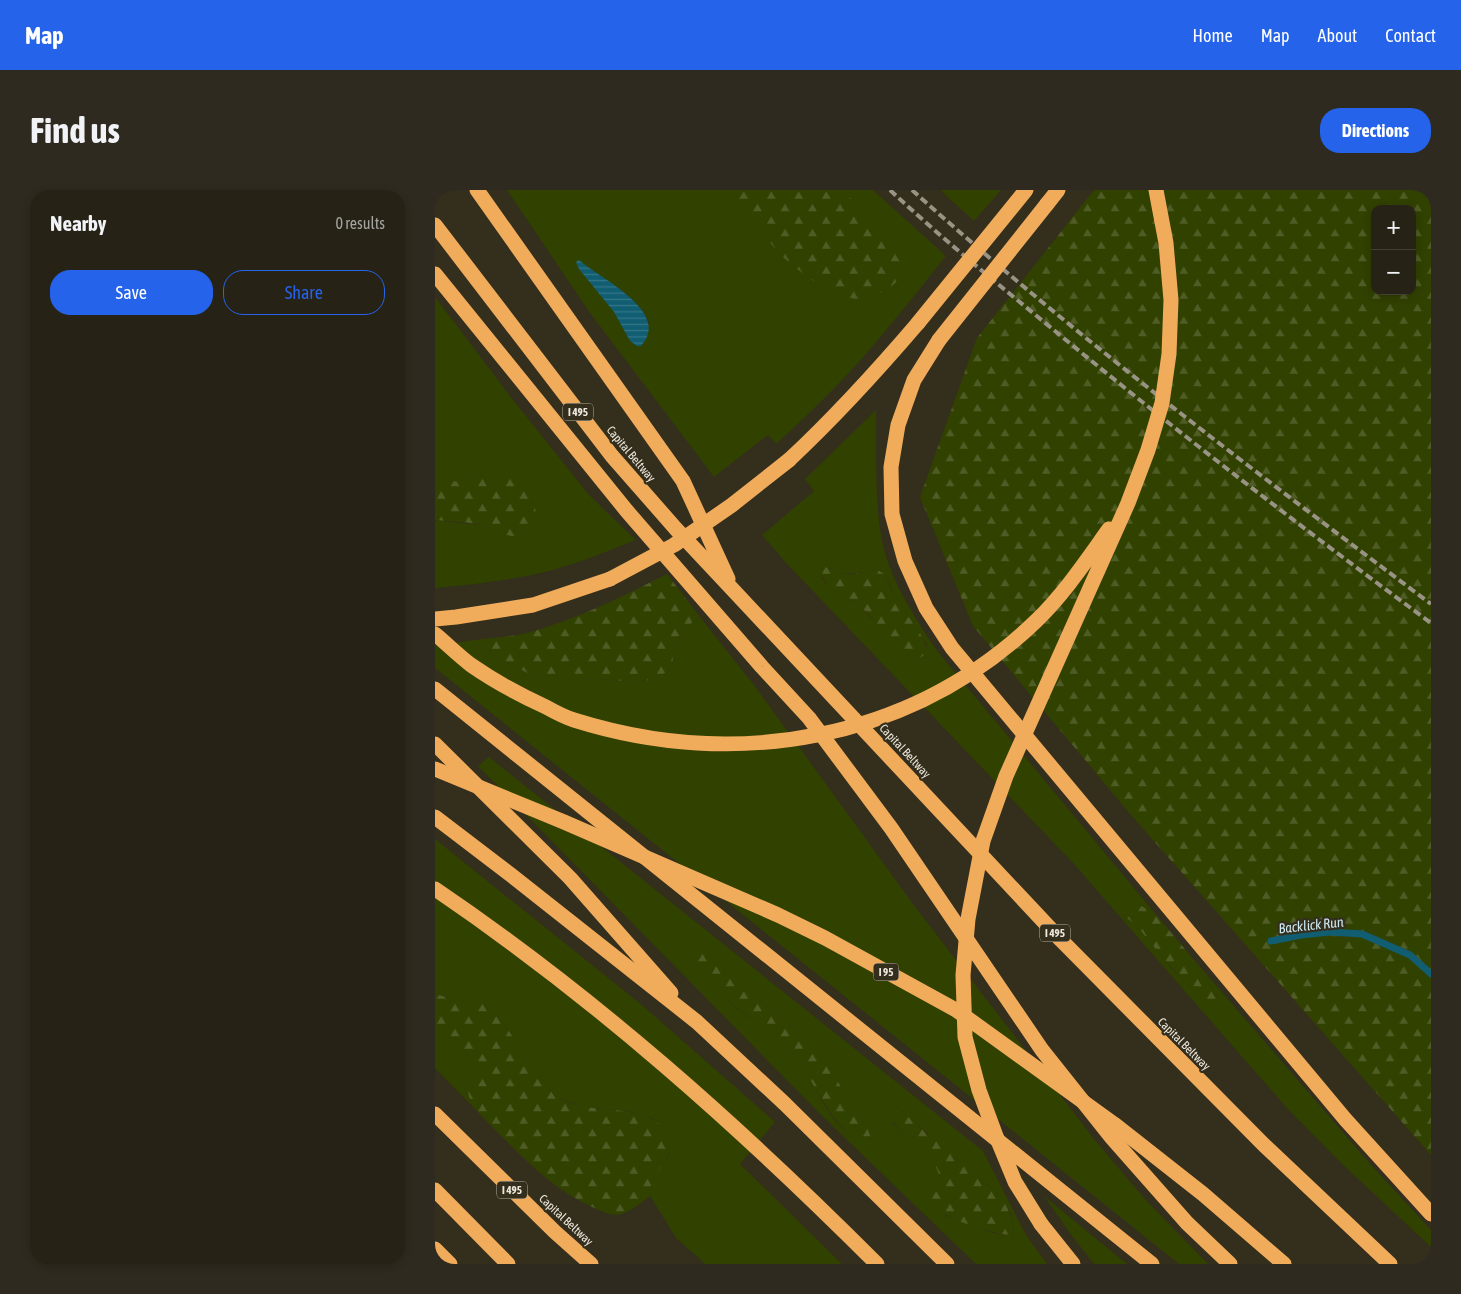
<!DOCTYPE html>
<html lang="en">
<head>
<meta charset="utf-8">
<style>
  body { margin:0; font-family:"Asap Condensed",sans-serif; background:#2f2a1f; color:#f1f3f6 }
  .controls { position:absolute; right:15px; top:15px; display:grid; overflow:hidden; border-radius:10px; box-shadow:0 2px 8px #0003 }
  .controls button { width:45px; height:45px; display:grid; place-items:center; padding:0; border:0; border-bottom:1px solid #433f35; background:#272216; color:#f1f3f6; font:25px sans-serif }
  .list { margin:0; padding:0; list-style:none }
  h2 { display:flex; justify-content:space-between; align-items:center; height:65px; margin:0; padding:0 20px; font-size:21px }
  h2 small { font-size:16px; font-weight:400; color:#a4a4a1 }
  .actions { display:flex; gap:10px; padding:15px 20px }
  .actions a { flex:1; padding:11px 0; border:1px solid #2563eb; border-radius:20px; text-align:center; font-size:18px; color:#2563eb }
  .actions .main { background:#2563eb; color:#fff }
  .map { position:relative; flex:none; width:996px; height:1074px; overflow:hidden; border-radius:20px }
  header { display:flex; align-items:center; gap:30px; box-sizing:border-box; height:70px; padding:0 25px; background:#2563eb; color:#fff }
  header strong { font-size:24px }
  nav { display:flex; gap:28px; margin-inline-start:auto; font-size:18px }
  .intro { display:flex; align-items:center; justify-content:space-between; box-sizing:border-box; height:120px; padding:0 30px }
  h1 { margin:0; font-size:35px }
  .button { padding:12px 22px; border-radius:20px; background:#2563eb; color:#fff; font-size:18px; font-weight:700 }
  main { display:flex; gap:30px; padding:0 30px }
  aside { flex:1; background:#272216; border-radius:20px; box-shadow:0 2px 8px #0003 }
  .map>svg:first-child { display:block }
  .green { fill:#314100; fill-rule:evenodd }
  .forest { fill:url(#forest-firs); fill-rule:evenodd }
  .water { fill:url(#water-rules) }
  .lines { fill:none; stroke-linecap:round; stroke-linejoin:round }
  .stream { stroke:#115e72; stroke-width:7 }
  .motorway { stroke:#f1ac5b; stroke-width:15 }
  .rail { stroke:#989385; stroke-width:4; stroke-dasharray:8 4; stroke-linecap:butt }
  .motorway-bridge { stroke:#f1ac5b; stroke-width:15 }
  .labels { text-anchor:middle; stroke-width:4.5; stroke-linejoin:round; paint-order:stroke }
  .shield { fill:#342e1d; stroke:#b5b0a3; stroke-width:1 }
  .shield-label { font-size:11px; font-weight:bold; fill:#ece8dd }
  .street-label { font-size:12px; fill:#ece8dd; stroke:#342e1d }
  .water-label { font-size:14px; font-style:italic; fill:#cde8f1; stroke:#342e1d }
</style>
</head>
<body>
<header>
<strong>Map</strong>
<nav><a>Home</a><a>Map</a><a>About</a><a>Contact</a></nav>
</header>
<div class="intro"><h1>Find us</h1><a class="button">Directions</a></div>
<main>
<aside>
<h2>Nearby<small>0 results</small></h2>
<ul class="list">
</ul>
<div class="actions"><a class="main">Save</a><a>Share</a></div>
</aside>
<div class="map">
<svg width="996" height="1074" viewBox="0 0 996 1074">
  <defs>
    <pattern id="forest-firs" width="22" height="20" patternUnits="userSpaceOnUse" patternTransform="scale(1.25)"><rect width="22" height="20" fill="#314100"/><path d="M5 1l3.5 6h-7zM16 11l3.5 6h-7z" fill="#4f5c25"/></pattern>
    <pattern id="water-rules" width="6" height="5" patternUnits="userSpaceOnUse" patternTransform="scale(1.25)"><rect width="6" height="5" fill="#115e72"/><path d="M0 2.5h6" fill="none" stroke="#347586"/></pattern>
  </defs>
  <rect width="100%" height="100%" fill="#342e1d"/>
  <!-- green -->
  <path class="green" d="M72 0H297C307 13 317 27 327 40 333 47 337 56 343 62 352 72 363 78 374 86 407 109 434 121 465 87L407 0H438L511 66C486 97 462 128 436 158 407 192 374 224 341 254L333 245 279 287 155 123ZM150 76C172 92 202 105 214 132L206 156H202L195 151 179 122 150 85Z
    M505 0H566L539 31Z
    M0 107 75 206 154 305 201 350C173 361 146 372 118 380 79 390 40 394 0 398V330L46 335 78 346 88 345 99 314 83 295 49 285 28 291 0 292Z
    M441 220C442 260 439 310 447 350 455 391 480 428 503 462L718 721 704 715 684 722 702 736 737 779 778 818 787 815 755 765 936 975 996 1040V1057L907 974 850 916 638 673 353 375 327 345 379 301 370 289ZM395 378C410 387 424 383 441 379L451 385 459 404 488 448 492 455 490 465 481 470 462 457 424 415 400 401 390 393 387 388Z
    M265 427 319 495 481 718 659 949 709 1008 773 1074H744L0 478V456L39 450 66 470 99 486 108 488H150L199 492 216 490 230 483 237 475 240 452 254 435Z
    M54 567 548 961 591 1045 612 1074H541L385 924 43 576ZM259 774 288 781 316 802 344 828 371 846 394 874 411 907 432 937 436 948 434 953C400 950 381 894 363 869 349 848 327 838 308 823 289 809 273 792 259 774ZM470 925C495 945 520 965 544 987 552 995 562 1003 569 1012 576 1020 579 1034 579 1045L558 1043 511 1026 498 1002C501 996 506 990 504 983 499 966 470 946 457 933Z
    M0 649 207 815 340 932 305 974 407 1074H270L241 1048 215 1006C213 989 227 977 235 964L230 940 217 928 192 921 148 917 124 908 118 904 89 866 71 836 54 818 47 813 15 808 0 804Z
    M0 842C15 846 40 865 38 883 37 887 35 891 34 894 31 902 35 910 38 917L0 878Z
    M609 1006 692 1074H659L637 1046Z"/>
  <!-- forest -->
  <path class="forest" d="M297 0H407L454 45C460 54 469 69 467 80 464 98 437 109 421 109 412 108 403 104 395 101 380 93 354 74 343 62 326 43 313 20 297 0Z
    M659 0H996V965L696 625 538 436 485 307 542 148ZM940 19H977V101H940Z
    M60 284C64 284 69 284 72 286 87 294 112 323 97 339 94 341 91 344 87 345 74 350 59 338 46 335 32 332 15 331 0 330V292L28 291 49 285Z
    M389 377C397 378 404 383 413 384 422 385 431 380 441 379L451 385 456 399 488 448 492 460 490 465 481 470C458 464 443 432 426 417 413 405 389 402 387 382Z
    M232 384 265 427 254 435 240 452 237 476 230 483 216 490 199 492 150 488H108L99 486 66 470 39 450C56 448 75 447 92 443 142 429 187 407 232 384Z
    M699 713 718 721 755 765 784 810 787 815 785 821 778 818 749 791 728 768 702 736 684 722 689 716Z
    M263 759 316 802 344 828 371 846 381 856 394 874 411 907 432 937 436 948 435 953C406 959 373 878 356 860 336 839 253 792 258 763Z
    M0 804 15 808 38 810 47 813 54 818 71 836 89 866 118 904C145 924 180 915 210 926 217 928 223 933 229 938 253 963 212 980 215 1006 205 1013 195 1023 182 1025 173 1025 165 1020 157 1017 109 995 75 954 38 917 35 910 31 902 34 894 35 891 37 887 38 883 40 865 15 846 0 842Z
    M462 921 475 928 491 943 501 948 517 961 570 1012 578 1032 579 1045C564 1046 501 1028 497 1011 494 996 511 993 500 976 487 957 467 946 455 928L456 923Z"/>
  <!-- water -->
  <path class="water" d="M144 70C164 88 238 122 206 156H202L195 151 179 122 144 79 141 72Z"/>
  <g class="lines">
    <!-- stream -->
    <path class="stream" d="M836 751 866 745 895 742 927 744 975 765 996 784"/>
    <!-- motorway -->
    <path class="motorway" d="M42 0 248 291 293 389
      M612 14 623 0
      M0 35 177 266 241 339 626 750 829 955 955 1074
      M0 84 191 320 327 477 374 528 456 638 607 860 677 948 752 1033 795 1074
      M504 150 479 190 463 235 456 277 457 324 470 371 491 418 517 458 910 929 996 1024
      M354 270C400 227 442 181 483 133
      M0 429 21 427 98 415 175 389
      M0 499 717 1074
      M0 554 135 688 236 803
      M0 627 76 685 262 832 350 914 512 1074
      M0 699C161 808 305 937 442 1074
      M0 924 120 1042 156 1074
      M0 1000 73 1074
      M606 1034 638 1074
      M0 1059 15 1074"/>
    <!-- rail -->
    <path class="rail" d="M455 0C513 54 575 104 637 155 754 251 874 343 996 433
      M477 0C642 148 819 281 996 414"/>
    <!-- motorway-bridge -->
    <path class="motorway-bridge" d="M483 133 591 0
      M504 150 612 14
      M175 389 239 355 297 315 354 270
      M0 444C12 454 23 465 36 475 59 491 85 505 111 517 120 522 129 527 139 530 301 581 476 551 601 431 629 404 651 371 674 339
      M0 579 129 632 343 725 390 748 521 820 679 934 768 1004 849 1074
      M606 1034 580 992 561 946 544 900 530 847 528 785 533 729 548 651 571 586 693 313 713 260 727 213 734 164 736 110 731 53 721 0"/>
  </g>
  <g class="labels">
    <!-- shield labels -->
    <g class="shield">
      <rect x="128" y="213.5" width="30" height="17" rx="4"/>
      <rect x="605" y="734.5" width="30" height="17" rx="4"/>
      <rect x="438.5" y="773.5" width="25" height="17" rx="4"/>
      <rect x="62" y="991.5" width="30" height="17" rx="4"/>
    </g>
    <g class="shield-label">
      <text x="143" y="226">I 495</text>
      <text x="620" y="747">I 495</text>
      <text x="451" y="786">I 95</text>
      <text x="77" y="1004">I 495</text>
    </g>
    <!-- street labels -->
    <g class="street-label">
      <text transform="translate(196 264) rotate(50)" y="4">Capital Beltway</text>
      <text transform="translate(470 561) rotate(47)" y="4">Capital Beltway</text>
      <text transform="translate(749 854) rotate(45)" y="4">Capital Beltway</text>
      <text transform="translate(131 1030) rotate(43)" y="4">Capital Beltway</text>
    </g>
    <!-- water labels -->
    <g class="water-label">
      <text transform="translate(876 735) rotate(-6)" y="5">Backlick Run</text>
    </g>
  </g>
</svg>
<div class="controls">
<button>+</button>
<button>−</button>
</div>
</div>
</main>
</body>
</html>
